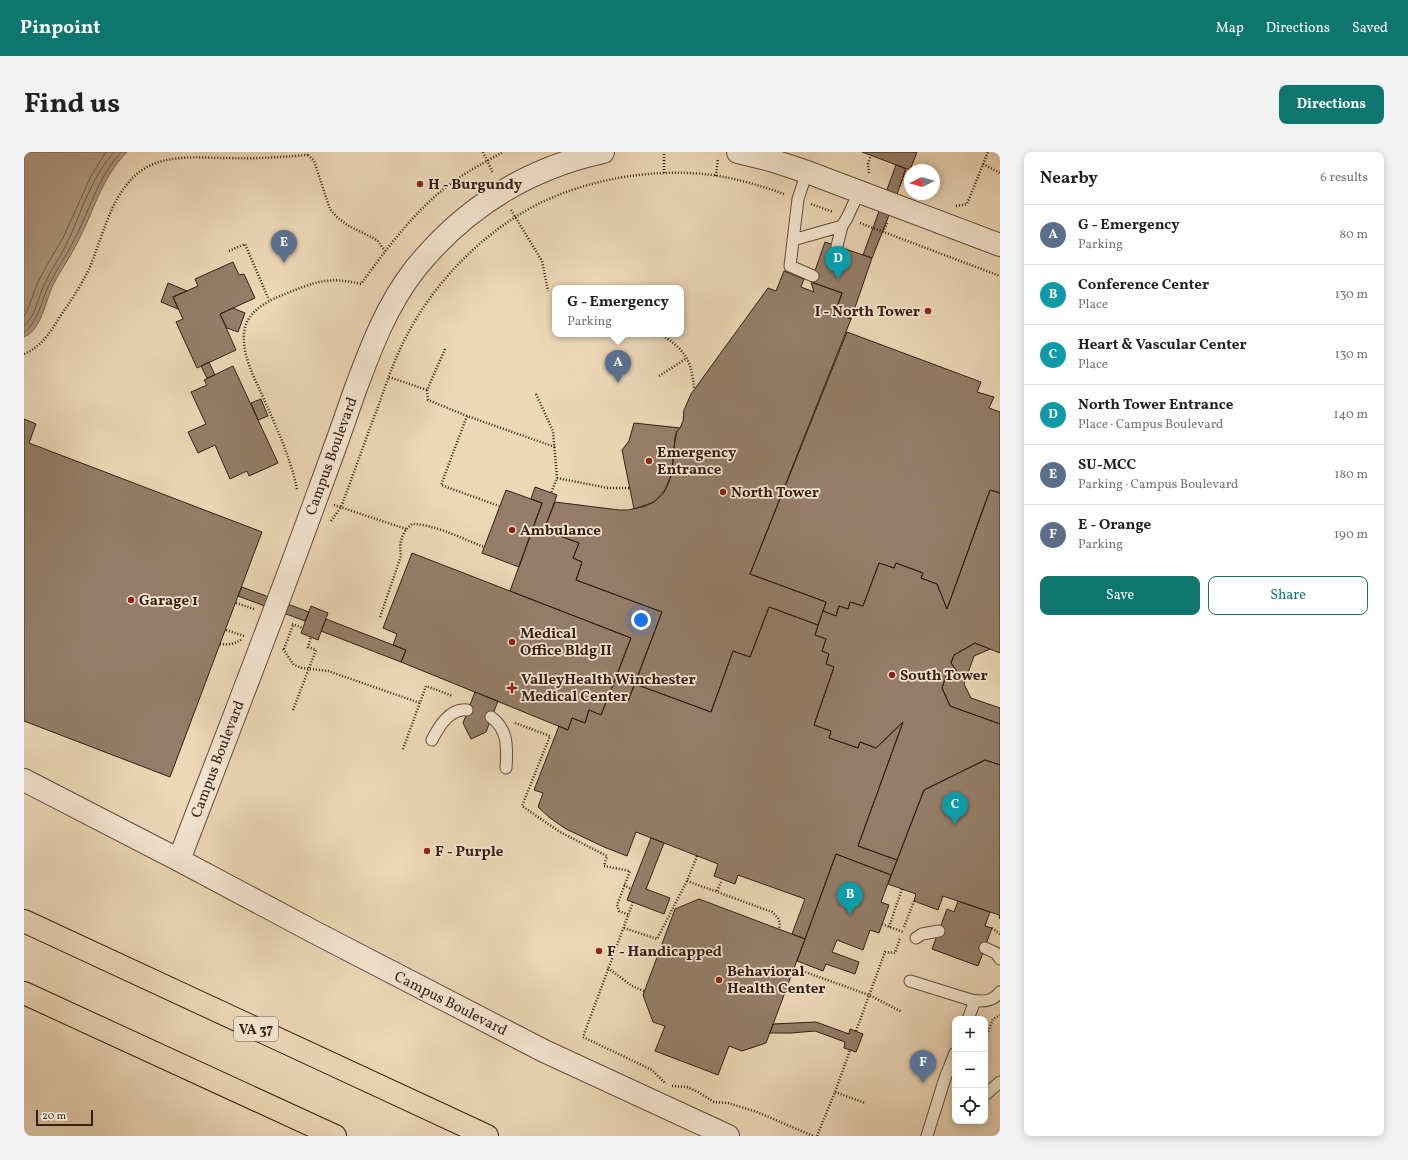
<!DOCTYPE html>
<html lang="en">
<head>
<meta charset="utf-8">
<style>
  body { margin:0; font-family:Vollkorn,serif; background:#f2f2f2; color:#202124 }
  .controls { position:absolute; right:12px; bottom:12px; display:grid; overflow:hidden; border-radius:8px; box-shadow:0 2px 10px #0003 }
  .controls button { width:36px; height:36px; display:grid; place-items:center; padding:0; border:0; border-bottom:1px solid #e0e0e0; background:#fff; color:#202124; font:20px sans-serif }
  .compass { position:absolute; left:880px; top:12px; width:36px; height:36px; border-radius:50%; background:#fff; box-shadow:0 2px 10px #0003; rotate:265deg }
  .scale { position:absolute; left:12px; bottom:10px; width:57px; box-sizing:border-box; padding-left:4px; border:2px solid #361e14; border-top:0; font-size:11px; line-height:14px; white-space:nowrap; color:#361e14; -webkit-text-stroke:3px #f3e5d0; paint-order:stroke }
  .you { position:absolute; left:617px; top:468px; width:14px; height:14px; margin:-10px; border:3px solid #fff; border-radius:50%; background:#1a73e8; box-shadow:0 0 0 6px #1a73e833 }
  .badge { display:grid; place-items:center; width:26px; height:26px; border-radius:50%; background:#0f766e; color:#fff; font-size:13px; font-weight:700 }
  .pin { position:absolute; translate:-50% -33px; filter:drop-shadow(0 1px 2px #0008) }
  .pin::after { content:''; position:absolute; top:21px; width:14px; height:12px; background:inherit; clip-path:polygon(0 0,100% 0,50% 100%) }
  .popup { position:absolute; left:528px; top:133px; width:132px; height:52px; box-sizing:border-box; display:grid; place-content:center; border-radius:8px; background:#fff; filter:drop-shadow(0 1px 3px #0005); font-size:13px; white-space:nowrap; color:#757577 }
  .popup b { font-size:15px; color:#202124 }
  .popup::after { content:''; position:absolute; left:50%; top:100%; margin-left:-8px; border:8px solid transparent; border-top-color:#fff }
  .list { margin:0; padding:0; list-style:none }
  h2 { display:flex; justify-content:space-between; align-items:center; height:52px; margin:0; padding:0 16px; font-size:17px }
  h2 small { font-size:13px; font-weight:400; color:#757577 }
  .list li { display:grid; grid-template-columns:26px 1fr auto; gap:12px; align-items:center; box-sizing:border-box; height:60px; padding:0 16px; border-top:1px solid #e0e0e0 }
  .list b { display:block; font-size:15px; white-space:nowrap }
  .list p { margin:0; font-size:13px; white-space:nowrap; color:#757577 }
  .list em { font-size:13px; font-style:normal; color:#757577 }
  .actions { display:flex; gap:8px; padding:12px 16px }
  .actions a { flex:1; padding:9px 0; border:1px solid #0f766e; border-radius:8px; text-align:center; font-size:14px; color:#0f766e }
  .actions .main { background:#0f766e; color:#fff }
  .icon { flex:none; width:22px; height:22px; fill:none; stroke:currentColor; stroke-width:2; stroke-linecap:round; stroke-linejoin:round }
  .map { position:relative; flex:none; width:976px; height:984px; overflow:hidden; border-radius:8px }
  header { display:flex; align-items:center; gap:24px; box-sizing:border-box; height:56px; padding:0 20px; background:#0f766e; color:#fff }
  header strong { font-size:19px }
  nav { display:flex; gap:22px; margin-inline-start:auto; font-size:14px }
  .intro { display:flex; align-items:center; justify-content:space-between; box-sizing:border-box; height:96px; padding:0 24px }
  h1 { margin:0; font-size:28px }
  .button { padding:10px 18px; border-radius:8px; background:#0f766e; color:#fff; font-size:14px; font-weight:700 }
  main { display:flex; gap:24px; padding:0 24px }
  aside { flex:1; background:#fff; border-radius:8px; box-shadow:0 2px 10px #0003 }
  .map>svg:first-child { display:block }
  .water { fill:#ae9880; stroke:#7e6755 }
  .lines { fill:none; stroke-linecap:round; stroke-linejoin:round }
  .shore { stroke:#725b4a; stroke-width:1 }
  .building { fill:#957e69; stroke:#361e14 }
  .service-casing { stroke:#644c3d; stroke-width:13 }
  .minor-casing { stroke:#644c3d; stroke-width:24 }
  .tertiary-casing { stroke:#644c3d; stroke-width:24 }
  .motorway-casing { stroke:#361e14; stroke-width:24 }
  .path { stroke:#361e14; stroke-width:2.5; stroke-dasharray:1 2; stroke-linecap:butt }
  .service { stroke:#f3e5d0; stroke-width:11 }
  .minor { stroke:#f3e5d0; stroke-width:22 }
  .tertiary { stroke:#f3e5d0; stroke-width:22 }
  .motorway { stroke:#ecd7b7; stroke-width:22 }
  .poi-dot { fill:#8f2418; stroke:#f3e5d0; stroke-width:1.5 }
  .labels { text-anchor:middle; stroke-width:3.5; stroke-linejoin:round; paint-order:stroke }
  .shield { fill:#f3e5d0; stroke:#6f5a4c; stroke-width:1 }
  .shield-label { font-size:14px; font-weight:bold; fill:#361e14 }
  .poi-label { font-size:15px; font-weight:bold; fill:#361e14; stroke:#f3e5d0; text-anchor:start }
  .street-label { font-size:15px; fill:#361e14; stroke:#f3e5d0 }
</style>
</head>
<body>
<header>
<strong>Pinpoint</strong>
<nav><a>Map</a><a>Directions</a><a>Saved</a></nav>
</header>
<div class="intro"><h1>Find us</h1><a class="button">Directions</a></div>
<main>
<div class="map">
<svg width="976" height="984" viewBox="0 0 976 984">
  <rect width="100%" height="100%" fill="#ecd7b7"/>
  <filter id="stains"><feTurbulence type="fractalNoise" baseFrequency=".005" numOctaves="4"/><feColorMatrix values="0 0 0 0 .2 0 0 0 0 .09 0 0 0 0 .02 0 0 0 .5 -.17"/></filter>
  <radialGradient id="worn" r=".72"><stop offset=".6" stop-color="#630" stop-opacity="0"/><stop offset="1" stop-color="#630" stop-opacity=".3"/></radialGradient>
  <!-- water -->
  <path class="water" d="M0 0H103C77 26 69 62 52 93 45 107 36 119 29 133 21 150 18 177 0 185Z"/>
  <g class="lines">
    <!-- shore -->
    <path class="shore" d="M0 165 4 157 13 132 23 113 39 86 67 24 82 0
      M0 174C11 165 14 146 20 133 27 117 38 103 45 87 58 58 68 24 90 0
      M0 181C14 169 17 151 24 135 31 120 40 107 48 92 65 61 73 26 97 0"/>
  </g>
  <!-- building -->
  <path class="building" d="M838 0H893L886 18Z
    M872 13 882 17 869 53 848 106 839 103Z
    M801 90 848 106 827 167 811 161 818 141 787 130Z
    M209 110 215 123 220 122 231 146 196 162 212 198 173 216 152 170 159 167 149 145 174 134 171 127Z
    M760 119 780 127 777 135 790 140 787 130 818 141 811 161 827 167 726 422 802 450 794 473 745 455 726 505 709 499 687 560 611 532 638 460 552 428 558 410 549 406 555 391 520 378 531 350 595 358H604L622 354 630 350 639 342 644 332 648 321 650 295 653 279 656 276 659 269 660 258 667 242 744 136 752 139Z
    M144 131 163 139 149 145 154 157 137 150Z
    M209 156 221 161 214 180 203 176 196 162Z
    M823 180 957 230 953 240 970 245 965 256 976 260V341L966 338 923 457 913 432 897 426 899 421 872 411 870 416 855 411 839 454 826 450 824 457 815 454 812 464 799 459 802 450 726 422Z
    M185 210 191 223 183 226 177 214Z
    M209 214 254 311 225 324 223 319 206 327 191 293 174 301 164 280 182 272 167 240 183 233 180 228Z
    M237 247 244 264 234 268 227 251Z
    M0 267 12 272 5 291 238 380 146 625 0 569Z
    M610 271 656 276 653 279 651 285 648 321 641 338 630 350 610 357 598 298 605 289Z
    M511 335 533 343 520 378 555 391 549 406 558 410 552 428 638 460 604 549 586 541 607 486 486 439 518 351 507 347Z
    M482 338 518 351 495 415 458 401Z
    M966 338 976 341V501L951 491 930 503 927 511 934 521 922 524 918 536 926 554 976 572V613L961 608 900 638 873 708 834 694 879 570 852 596 836 590 834 596 805 586 807 579 790 573 810 515 802 512 805 502 798 499 802 487 791 483 799 459 812 464 815 454 824 457 826 450 839 454 855 411 870 416 872 411 899 421 897 426 913 432 923 457Z
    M388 401 607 486 577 563 565 558 561 571 548 566 544 578 377 510 382 498 369 493 373 482 359 476Z
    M218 435 285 460 281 469 214 444Z
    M287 454 304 461 294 488 277 481Z
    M745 455 794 473 791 483 802 487 798 499 805 502 802 512 810 515 790 573 807 579 805 586 834 596 836 590 852 596 879 570 834 694 873 708 867 723 812 702 781 787 768 782 781 747 714 723 711 732 690 724 694 712 612 680 603 704 580 695 542 677 526 666 514 655 519 641 510 638 535 574 544 578 548 566 561 571 565 558 577 563 586 541 604 549 611 532 687 560 709 499 726 505Z
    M302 467 382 498 377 510 297 479Z
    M951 491 966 497 950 504 940 532 947 546 976 556V572L926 554 918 536 922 524 934 521 927 511 930 503Z
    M451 540 474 549 462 580 447 587 439 571Z
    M961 608 976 613V767L975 763 919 744 914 758 890 749 892 742 864 732 900 638Z
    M627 686 640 691 622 737 646 746 640 762 603 748Z
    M812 702 867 723 857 750 865 753 855 781 846 778 839 798 813 788 808 800 835 810 831 822 802 812 799 819 773 809Z
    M675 747 781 787 742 891 718 899 705 894 694 923 631 899 641 874 629 870 619 843 651 757Z
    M934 749 966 760 961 774 968 776 954 814 908 797 923 757 930 760Z
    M792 870 825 882 826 877 839 882 832 900 820 896 821 890 791 879 767 881H746L749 872Z"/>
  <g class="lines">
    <defs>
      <path id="service" d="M783 20 774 47 766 114 789 124
        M769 88 818 74
        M813 94 818 74 823 66 835 40
        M467 565C485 578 483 597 482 616
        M408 588C415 574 426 556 443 558
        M892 786 898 782 915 779
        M961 796 972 801 976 807
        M886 829 947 848C958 850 969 850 976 840
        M944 867 951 849
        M962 942 976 930
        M903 984 921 926 931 901"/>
      <path id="minor" d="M714 0 750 9 783 20 976 93
        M155 708C201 588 248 468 292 347 305 312 318 276 330 241 346 198 362 154 391 117 440 56 502 17 579 0"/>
      <path id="tertiary" d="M0 628 155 708 292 781 520 899 704 984"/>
      <path id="motorway" d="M0 769 463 984
        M0 841 311 984"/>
    </defs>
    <!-- service casing -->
    <use href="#service" class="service-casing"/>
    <!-- minor casing -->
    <use href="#minor" class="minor-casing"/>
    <!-- tertiary casing -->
    <use href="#tertiary" class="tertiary-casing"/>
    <!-- motorway casing -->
    <use href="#motorway" class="motorway-casing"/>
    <!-- path -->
    <path class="path" d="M459 0 469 21
      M284 3 290 9 306 57 313 65 323 73 353 88 361 99
      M959 12 976 21
      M640 21V0
      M845 21 844 12 847 3
      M692 24 694 6
      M876 34 882 17
      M787 52 809 60
      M932 54 943 52 964 0
      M487 58 518 109 524 139
      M836 71 976 124
      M859 80 863 71
      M205 99 221 92 245 148
      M636 182C661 197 668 209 670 237
      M421 197 403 238 404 248 443 264 531 295
      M0 202C17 195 26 181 35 166 46 150 57 134 65 117 80 83 88 33 125 14 150 2 179 6 205 6 232 7 258 5 284 3
      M635 224 663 206
      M365 225 403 238
      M512 242 529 279 533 326 527 341
      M443 264 417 333 475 354
      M533 326 584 336H606
      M273 337C267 308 255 281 243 254 234 232 218 207 220 182 221 160 243 149 261 142 291 130 304 124 337 132 366 92 397 50 439 23 452 15 466 7 479 0
      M310 353 382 377
      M307 369 317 355C330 321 342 286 355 252 363 229 371 206 382 185 410 130 460 79 516 51 562 29 615 19 665 21 698 22 729 31 760 42
      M212 451 230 457
      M356 465 377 404C375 391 377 381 388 372 410 372 439 387 460 395
      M268 472 279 476
      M202 478 220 484
      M196 492C205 493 211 492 218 487
      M259 497 270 513 278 516 304 519 396 551
      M260 497 269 473
      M269 558 292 498 284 495 287 485
      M491 571 526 584 498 654 536 680 583 704 580 714 606 719 593 753 595 759 605 763
      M379 597 402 534 429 544
      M663 729 748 760 754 766 756 771 755 777
      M600 733 607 737
      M693 739 698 728
      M609 750 559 885 628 918 642 932
      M858 772 879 780
      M865 775 878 737
      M880 775 890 749
      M600 776 633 787 663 729 673 704
      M968 776 976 782
      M584 816 608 834 620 839
      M770 816 845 843 878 860
      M832 879 861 800 871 801 876 786
      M961 888 969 867 976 863
      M648 934 663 935 674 940 690 950 704 951 733 960 789 984
      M811 940 841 951
      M793 984 811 940 826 898"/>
    <!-- service -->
    <use href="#service" class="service"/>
    <!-- minor -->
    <use href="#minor" class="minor"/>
    <!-- tertiary -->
    <use href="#tertiary" class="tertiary"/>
    <!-- motorway -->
    <use href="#motorway" class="motorway"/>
  </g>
  <!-- markers -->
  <g class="poi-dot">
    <circle cx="396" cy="32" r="4"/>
    <circle cx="904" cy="159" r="4"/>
    <circle cx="625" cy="309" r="4"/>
    <circle cx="699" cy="340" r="4"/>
    <circle cx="488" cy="378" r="4"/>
    <circle cx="107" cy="448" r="4"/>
    <circle cx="488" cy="490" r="4"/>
    <circle cx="868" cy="523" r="4"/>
    <path d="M486 530h4v4h4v4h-4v4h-4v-4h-4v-4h4z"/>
    <circle cx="403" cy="699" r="4"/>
    <circle cx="575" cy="799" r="4"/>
    <circle cx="695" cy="828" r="4"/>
  </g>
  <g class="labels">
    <!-- shield labels -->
    <rect class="shield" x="210" y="865" width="44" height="24" rx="3"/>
    <g class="shield-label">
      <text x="232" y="882">VA 37</text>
    </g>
    <!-- poi labels -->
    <g class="poi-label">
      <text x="404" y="37">H - Burgundy</text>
      <text x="896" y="164" text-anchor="end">I - North Tower</text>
      <text x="633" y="305">Emergency<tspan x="633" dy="17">Entrance</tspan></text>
      <text x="707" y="345">North Tower</text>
      <text x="496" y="383">Ambulance</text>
      <text x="115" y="453">Garage 1</text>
      <text x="496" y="486">Medical<tspan x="496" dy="17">Office Bldg II</tspan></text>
      <text x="876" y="528">South Tower</text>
      <text x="497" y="532">ValleyHealth Winchester<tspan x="497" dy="17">Medical Center</tspan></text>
      <text x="411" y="704">F - Purple</text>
      <text x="583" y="804">F - Handicapped</text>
      <text x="703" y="824">Behavioral<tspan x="703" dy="17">Health Center</tspan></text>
    </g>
    <!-- street labels -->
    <g class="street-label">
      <text transform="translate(307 304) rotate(-70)" y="5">Campus Boulevard</text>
      <text transform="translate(193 607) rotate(-69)" y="5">Campus Boulevard</text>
      <text transform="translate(427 851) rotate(27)" y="5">Campus Boulevard</text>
    </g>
  </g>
  <rect width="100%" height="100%" filter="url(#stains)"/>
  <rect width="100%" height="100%" fill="url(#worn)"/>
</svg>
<div class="controls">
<button>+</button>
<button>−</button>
<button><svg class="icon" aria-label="locate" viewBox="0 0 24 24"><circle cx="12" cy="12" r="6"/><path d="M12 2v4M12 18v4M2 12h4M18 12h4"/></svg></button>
</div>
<svg class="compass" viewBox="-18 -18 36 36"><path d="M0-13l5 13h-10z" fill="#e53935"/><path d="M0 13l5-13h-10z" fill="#757577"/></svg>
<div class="scale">20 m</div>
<div class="you"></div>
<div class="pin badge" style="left:594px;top:231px;background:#5c6f8a">A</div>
<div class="popup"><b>G - Emergency</b>Parking</div>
<div class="pin badge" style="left:826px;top:763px;background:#0f9aa8">B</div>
<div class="pin badge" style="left:931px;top:673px;background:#0f9aa8">C</div>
<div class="pin badge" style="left:814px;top:127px;background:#0f9aa8">D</div>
<div class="pin badge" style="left:260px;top:111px;background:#5c6f8a">E</div>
<div class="pin badge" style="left:899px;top:931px;background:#5c6f8a">F</div>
</div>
<aside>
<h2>Nearby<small>6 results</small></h2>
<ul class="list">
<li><span class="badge" style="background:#5c6f8a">A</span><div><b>G - Emergency</b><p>Parking</p></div><em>80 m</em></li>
<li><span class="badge" style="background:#0f9aa8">B</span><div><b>Conference Center</b><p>Place</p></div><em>130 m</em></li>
<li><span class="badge" style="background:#0f9aa8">C</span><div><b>Heart &amp; Vascular Center</b><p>Place</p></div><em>130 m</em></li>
<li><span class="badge" style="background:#0f9aa8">D</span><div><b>North Tower Entrance</b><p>Place · Campus Boulevard</p></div><em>140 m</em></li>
<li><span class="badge" style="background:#5c6f8a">E</span><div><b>SU-MCC</b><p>Parking · Campus Boulevard</p></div><em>180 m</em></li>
<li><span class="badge" style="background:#5c6f8a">F</span><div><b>E - Orange</b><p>Parking</p></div><em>190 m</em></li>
</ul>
<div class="actions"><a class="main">Save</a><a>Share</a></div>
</aside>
</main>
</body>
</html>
